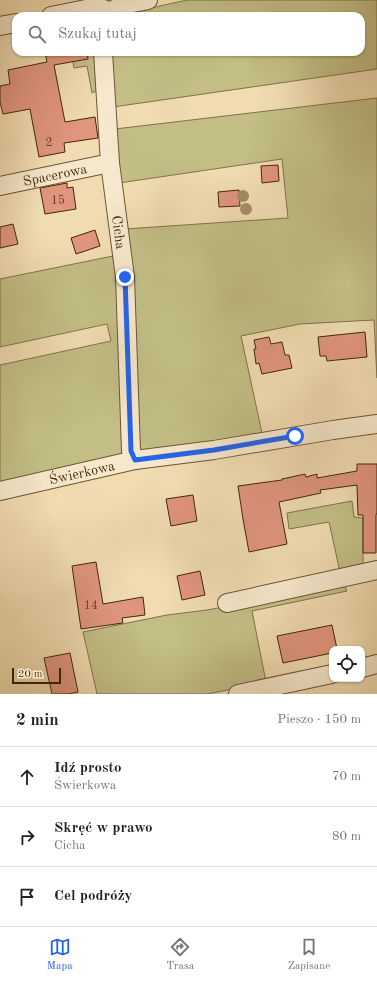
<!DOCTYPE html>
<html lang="pl">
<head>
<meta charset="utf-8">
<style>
  body { margin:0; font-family:"Old Standard TT",serif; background:#f6f6f6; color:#202124 }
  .controls { position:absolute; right:12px; bottom:12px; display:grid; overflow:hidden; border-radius:8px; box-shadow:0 1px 3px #0004 }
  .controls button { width:36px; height:36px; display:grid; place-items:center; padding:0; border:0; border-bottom:1px solid #e0e0e0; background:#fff; color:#202124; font:20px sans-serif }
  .scale { position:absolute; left:12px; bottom:10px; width:49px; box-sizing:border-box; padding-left:4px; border:2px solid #43260c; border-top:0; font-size:11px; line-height:14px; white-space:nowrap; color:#43260c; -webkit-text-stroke:3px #f6e8cc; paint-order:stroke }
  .stop { position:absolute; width:12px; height:12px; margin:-9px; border:3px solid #2563eb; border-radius:50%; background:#fff }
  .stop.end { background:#2563eb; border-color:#fff; box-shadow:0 1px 4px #0008 }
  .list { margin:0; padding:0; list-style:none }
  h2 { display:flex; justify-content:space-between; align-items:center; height:52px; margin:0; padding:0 16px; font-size:17px }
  h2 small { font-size:13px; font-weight:400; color:#757577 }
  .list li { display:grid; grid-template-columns:26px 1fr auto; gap:12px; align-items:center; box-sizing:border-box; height:60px; padding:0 16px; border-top:1px solid #e0e0e0 }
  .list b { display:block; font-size:15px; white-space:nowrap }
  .list p { margin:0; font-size:13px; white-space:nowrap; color:#757577 }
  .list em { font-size:13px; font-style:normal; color:#757577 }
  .icon { flex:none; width:22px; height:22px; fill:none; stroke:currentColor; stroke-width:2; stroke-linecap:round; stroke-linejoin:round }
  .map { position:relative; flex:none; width:377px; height:694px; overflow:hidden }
  .search { position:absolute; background:#fff; box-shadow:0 1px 3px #0004; left:12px; right:12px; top:12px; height:44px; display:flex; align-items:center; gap:10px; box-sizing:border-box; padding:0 14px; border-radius:12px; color:#757577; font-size:15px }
  .sheet { height:232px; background:#fff }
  nav { display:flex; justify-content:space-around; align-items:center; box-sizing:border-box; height:56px; border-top:1px solid #e0e0e0; background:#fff; font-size:11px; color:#757577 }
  nav a { display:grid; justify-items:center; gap:2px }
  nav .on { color:#2563eb }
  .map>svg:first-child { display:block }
  .green { fill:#c2be86; stroke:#827249 }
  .building { fill:#e0957d; stroke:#43260c }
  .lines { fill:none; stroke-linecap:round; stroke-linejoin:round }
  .minor-casing { stroke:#6e5435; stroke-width:20 }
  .minor { stroke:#f6e8cc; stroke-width:18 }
  .tree { fill:#a38d67 }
  .route { stroke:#2563eb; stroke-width:5 }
  .labels { text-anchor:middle; stroke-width:3.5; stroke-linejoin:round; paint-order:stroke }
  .number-label { font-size:12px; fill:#6a4228 }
  .street-label { font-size:14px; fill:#43260c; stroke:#f6e8cc }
</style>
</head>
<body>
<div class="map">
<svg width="377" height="694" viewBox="0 0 377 694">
  <rect width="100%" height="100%" fill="#f1dcb1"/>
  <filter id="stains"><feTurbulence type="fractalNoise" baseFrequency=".005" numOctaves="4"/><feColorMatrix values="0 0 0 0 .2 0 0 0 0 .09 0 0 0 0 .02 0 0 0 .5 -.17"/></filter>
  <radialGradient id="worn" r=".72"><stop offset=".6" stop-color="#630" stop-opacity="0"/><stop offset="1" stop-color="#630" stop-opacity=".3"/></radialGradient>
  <!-- green -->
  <path class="green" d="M187 0H377V69L113 107 110 52H361V16H122L124 14Z
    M71 52H97V87L96 91 92 93 87 66 74 68Z
    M377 98V378L374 320 300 324 241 336 262 433 202 446 153 455 135 449 125 229 288 218 282 159 119 183 115 129Z
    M113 256 119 287 124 403 121 460 0 485V365L111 341 107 324 0 347V279Z
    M352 501 354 517 363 518V567L340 572 329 522 289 529 287 513Z
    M343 583 347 591 252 611 266 682 208 694H97L83 632 167 615 207 610 250 602Z"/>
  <!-- building -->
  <path class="building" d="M45 52H87L88 59 54 65 65 122 95 117 98 138 64 143 65 152 39 157 30 109 3 114 0 102V86L10 84 8 70 47 62Z
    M278 165 279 181 262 183 261 166Z
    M67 183V188L73 187 76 209 45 214 40 188Z
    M239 190 240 206 219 207 218 192Z
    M13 224 18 244 0 248V227Z
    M95 230 100 246 76 254 71 238Z
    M365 332 367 357 327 361 326 356H320L318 337Z
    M269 337 271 344 282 342 285 355H289L292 368 262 374 259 363 256 364 254 349H256L254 340Z
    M357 464H377V514H376V553H363V515H358L357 485 320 490 321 493 279 502 287 544 249 552 243 519 238 486 282 480V479L305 474 306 477 317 474V478L357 471Z
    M193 495 197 521 171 526 166 499Z
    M96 562 103 604 143 597 145 615 122 618 123 623 81 629 72 566Z
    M200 571 205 595 182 600 177 576Z
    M332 625 337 649H332V653L283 663 277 636Z
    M70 653 78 692 69 694H52L44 658Z"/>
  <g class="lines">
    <defs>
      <g id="minor">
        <path d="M51 16 91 8H101L110 12"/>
        <path d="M107 16C115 4 135 3 148 0"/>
        <path d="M0 26 16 23"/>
        <path id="s1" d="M103 52 110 163 125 277 131 451 135 460"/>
        <path id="s2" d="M0 186 110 163"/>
        <path id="s3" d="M0 491 135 460 214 450 333 430 377 424"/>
        <path d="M227 603 377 570"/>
        <path d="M362 668 377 664"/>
        <path d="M238 694 332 674"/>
      </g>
    </defs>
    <!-- minor casing -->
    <use href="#minor" class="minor-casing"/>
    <!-- minor -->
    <use href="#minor" class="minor"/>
  </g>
  <!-- trees -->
  <g class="tree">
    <circle cx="243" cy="196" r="6"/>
    <circle cx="246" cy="209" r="6"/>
  </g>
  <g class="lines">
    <!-- route -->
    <path class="route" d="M125 277 131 451 135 460 214 450 295 436"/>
  </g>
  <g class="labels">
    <!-- number labels -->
    <g class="number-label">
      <text x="49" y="146">2</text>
      <text x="58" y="204">15</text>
      <text x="91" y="609">14</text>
    </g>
    <!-- street labels -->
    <g class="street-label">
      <text dy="5" stroke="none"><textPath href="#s2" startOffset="56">Spacerowa</textPath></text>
      <text dy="5" stroke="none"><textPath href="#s1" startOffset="181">Cicha</textPath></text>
      <text dy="5" stroke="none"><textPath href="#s3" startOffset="84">Świerkowa</textPath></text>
    </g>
  </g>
  <rect width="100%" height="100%" filter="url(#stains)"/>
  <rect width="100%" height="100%" fill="url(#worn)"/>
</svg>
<div class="controls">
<button><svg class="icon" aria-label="locate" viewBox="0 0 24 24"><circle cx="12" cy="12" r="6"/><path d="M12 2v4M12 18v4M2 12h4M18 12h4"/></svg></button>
</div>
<div class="scale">20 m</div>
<div class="stop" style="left:295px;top:436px"></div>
<div class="stop end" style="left:125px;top:277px"></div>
<div class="search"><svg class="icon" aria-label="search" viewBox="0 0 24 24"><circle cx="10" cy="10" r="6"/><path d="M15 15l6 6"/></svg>Szukaj tutaj</div>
</div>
<section class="sheet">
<h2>2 min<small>Pieszo · 150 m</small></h2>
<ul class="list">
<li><svg class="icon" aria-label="ahead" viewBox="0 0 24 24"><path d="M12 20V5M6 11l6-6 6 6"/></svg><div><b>Idź prosto</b><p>Świerkowa</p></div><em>70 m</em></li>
<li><svg class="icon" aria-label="right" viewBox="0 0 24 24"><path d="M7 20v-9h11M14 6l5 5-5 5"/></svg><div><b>Skręć w prawo</b><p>Cicha</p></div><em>80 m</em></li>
<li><svg class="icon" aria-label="arrive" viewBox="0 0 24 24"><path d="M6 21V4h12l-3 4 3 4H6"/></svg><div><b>Cel podróży</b></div></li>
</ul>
</section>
<nav>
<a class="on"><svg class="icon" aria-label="map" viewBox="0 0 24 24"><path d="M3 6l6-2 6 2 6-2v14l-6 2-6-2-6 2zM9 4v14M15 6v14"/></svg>Mapa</a>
<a><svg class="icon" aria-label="directions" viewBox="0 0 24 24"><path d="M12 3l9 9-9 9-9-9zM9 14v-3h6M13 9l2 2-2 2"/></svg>Trasa</a>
<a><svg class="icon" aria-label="saved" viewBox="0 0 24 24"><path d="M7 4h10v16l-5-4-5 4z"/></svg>Zapisane</a>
</nav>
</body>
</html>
